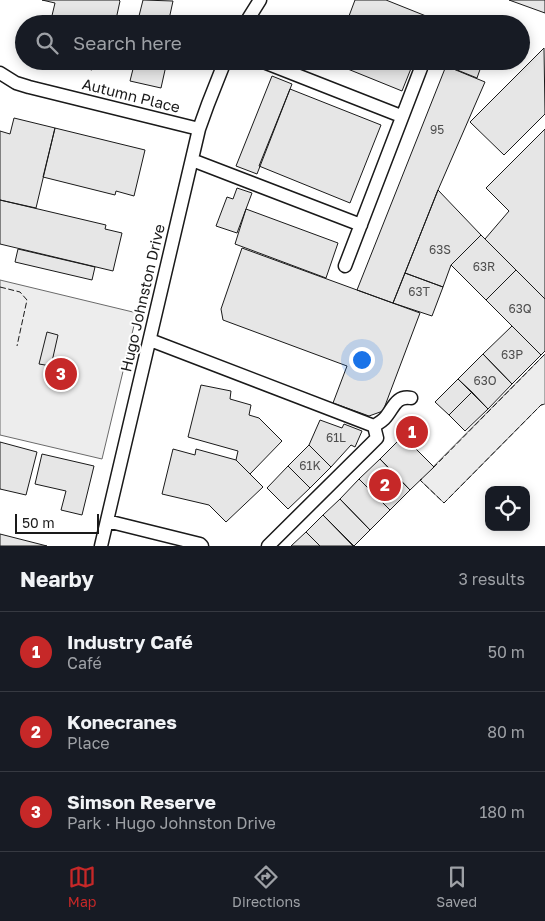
<!DOCTYPE html>
<html lang="en">
<head>
<meta charset="utf-8">
<style>
  body { margin:0; font-family:"Golos Text",sans-serif; background:#242831; color:#f1f3f6 }
  .controls { position:absolute; right:15px; bottom:15px; display:grid; overflow:hidden; border-radius:10px; box-shadow:0 2px 12px #0003 }
  .controls button { width:45px; height:45px; display:grid; place-items:center; padding:0; border:0; border-bottom:1px solid #363941; background:#171b24; color:#f1f3f6; font:25px sans-serif }
  .scale { position:absolute; left:15px; bottom:12px; width:84px; box-sizing:border-box; padding-left:5px; border:2px solid #1a1a1a; border-top:0; font-size:14px; line-height:18px; white-space:nowrap; color:#1a1a1a; -webkit-text-stroke:4px #fff; paint-order:stroke }
  .you { position:absolute; left:361px; top:359px; width:18px; height:18px; margin:-12px; border:4px solid #fff; border-radius:50%; background:#1a73e8; box-shadow:0 0 0 8px #1a73e833 }
  .badge { display:grid; place-items:center; width:32px; height:32px; border-radius:50%; background:#c62828; color:#fff; font-size:16px; font-weight:700 }
  .pin { position:absolute; translate:-50% -50%; border:2px solid #fff; box-shadow:0 1px 5px #0006 }
  .list { margin:0; padding:0; list-style:none }
  h2 { display:flex; justify-content:space-between; align-items:center; height:65px; margin:0; padding:0 20px; font-size:21px }
  h2 small { font-size:16px; font-weight:400; color:#9ea1a6 }
  .list li { display:grid; grid-template-columns:32px 1fr auto; gap:15px; align-items:center; box-sizing:border-box; height:80px; padding:0 20px; border-top:1px solid #363941 }
  .list b { display:block; font-size:19px; white-space:nowrap }
  .list p { margin:0; font-size:16px; white-space:nowrap; color:#9ea1a6 }
  .list em { font-size:16px; font-style:normal; color:#9ea1a6 }
  .icon { flex:none; width:28px; height:28px; fill:none; stroke:currentColor; stroke-width:2; stroke-linecap:round; stroke-linejoin:round }
  .map { position:relative; flex:none; width:545px; height:546px; overflow:hidden }
  .search { position:absolute; background:#171b24; box-shadow:0 2px 12px #0003; left:15px; right:15px; top:15px; height:55px; display:flex; align-items:center; gap:12px; box-sizing:border-box; padding:0 18px; border-radius:28px; color:#9ea1a6; font-size:19px }
  .sheet { height:305px; background:#171b24 }
  nav { display:flex; justify-content:space-around; align-items:center; box-sizing:border-box; height:70px; border-top:1px solid #363941; background:#171b24; font-size:14px; color:#9ea1a6 }
  nav a { display:grid; justify-items:center; gap:2px }
  nav .on { color:#c62828 }
  .map>svg:first-child { display:block }
  .built { fill:#ededed; stroke:#6a6a6a }
  .building { fill:#e6e6e6; stroke:#1a1a1a }
  .lines { fill:none; stroke-linecap:round; stroke-linejoin:round }
  .minor-casing { stroke:#1a1a1a; stroke-width:15 }
  .minor { stroke:#fff; stroke-width:12 }
  .fence { stroke:#1a1a1a; stroke-width:1; stroke-dasharray:6 2.5; stroke-linecap:butt }
  .labels { text-anchor:middle; stroke-width:4; stroke-linejoin:round; paint-order:stroke }
  .number-label { font-size:12px; fill:#4d4d4d }
  .street-label { font-size:15px; fill:#1a1a1a; stroke:#fff }
</style>
</head>
<body>
<div class="map">
<svg width="545" height="546" viewBox="0 0 545 546">
  <rect width="100%" height="100%" fill="#fff"/>
  <!-- built -->
  <path class="built" d="M0 280 137 313 102 459 0 435Z
    M545 354V404L541 405 444 503 420 480Z"/>
  <!-- building -->
  <path class="building" d="M42 0H119L120 1 115 24H50L55 3Z
    M143 0 173 1 168 24H137Z
    M355 0H386L446 24H346Z
    M509 0H545V13Z
    M321 16 341 24H318Z
    M544 48 545 114 504 155 470 122Z
    M61 61H95L92 70Z
    M135 61H167L161 88 130 81Z
    M286 61H303L301 67Z
    M328 61H414L402 91Z
    M435 61H483L477 78Z
    M446 66 485 82 438 190 393 303 357 290Z
    M272 76 292 84 257 174 236 166Z
    M290 89 381 125 350 203 259 166Z
    M14 118 55 128 36 208 0 200V131L10 134Z
    M55 128 145 150 134 196 116 191 115 195 43 177Z
    M545 129V299L485 239 509 211 486 188Z
    M237 188 252 193 237 233 216 226 227 197 233 199Z
    M438 190 481 235 451 265 443 287 405 273Z
    M0 200 106 225 105 229 122 233 113 271 0 244Z
    M246 209 338 243 326 278 235 244Z
    M481 235 516 270 486 300 451 265Z
    M242 248 420 313 383 411 369 416 333 403 347 366 223 320 221 309Z
    M18 249 95 267 92 280 15 262Z
    M516 270 545 299V351L541 355 486 300Z
    M405 273 443 287 432 316 393 303Z
    M512 326 541 355 512 384 483 354Z
    M47 332 58 335 51 366 39 364Z
    M483 354 512 384 488 409 458 379Z
    M458 379 472 392 449 415 435 402Z
    M201 385 231 391 230 399 251 405 249 415 259 418 282 441 250 474 236 460 238 451 188 437Z
    M472 392 488 409 465 431 449 415Z
    M411 418 425 433 413 446 398 431Z
    M320 420 342 428 344 424 362 431 355 447 351 445 331 467 309 445Z
    M403 436 434 467 410 490 380 459Z
    M0 442 37 452 26 495 0 489Z
    M309 445 331 467 310 488 288 466Z
    M173 449 195 455 196 449 236 460 263 487 226 522 209 505 162 494Z
    M42 454 94 466 82 515 61 510 66 491 35 484Z
    M380 459 410 490 390 510 359 479Z
    M288 466 310 488 288 509 267 488Z
    M359 479 390 510 370 530 340 499Z
    M340 499 370 530 354 546 323 515Z
    M323 515 353 546H320L306 532Z
    M306 532 320 546H291Z
    M0 534 47 546H0Z"/>
  <g class="lines">
    <defs>
      <path id="minor" d="M245 24 260 0
        M261 61 401 116
        M0 73 16 83 29 87 199 129
        M192 160 361 225
        M345 266 421 68
        M150 340 374 426 377 438 268 546
        M374 426C377 424 381 422 384 419 393 410 395 395 411 398
        M107 521 200 544 202 546
        M101 546 199 129 208 104 225 61"/>
    </defs>
    <!-- minor casing -->
    <use href="#minor" class="minor-casing"/>
    <!-- minor -->
    <use href="#minor" class="minor"/>
    <!-- fence -->
    <path class="fence" d="M0 287 20 292 27 300 17 346
      M433 468 545 354
      M422 479 420 480 444 503 541 405 545 404"/>
  </g>
  <g class="labels">
    <!-- number labels -->
    <g class="number-label">
      <text x="437" y="134">95</text>
      <text x="440" y="254">63S</text>
      <text x="484" y="271">63R</text>
      <text x="419" y="296">63T</text>
      <text x="520" y="313">63Q</text>
      <text x="512" y="359">63P</text>
      <text x="485" y="385">63O</text>
      <text x="336" y="442">61L</text>
      <text x="310" y="470">61K</text>
    </g>
    <!-- street labels -->
    <g class="street-label">
      <text transform="translate(131 96) rotate(14)" y="5">Autumn Place</text>
      <text transform="translate(143 298) rotate(-77)" y="5">Hugo Johnston Drive</text>
    </g>
  </g>
</svg>
<div class="controls">
<button><svg class="icon" aria-label="locate" viewBox="0 0 24 24"><circle cx="12" cy="12" r="6"/><path d="M12 2v4M12 18v4M2 12h4M18 12h4"/></svg></button>
</div>
<div class="scale">50 m</div>
<div class="you"></div>
<div class="pin badge" style="left:412px;top:432px">1</div>
<div class="pin badge" style="left:385px;top:485px">2</div>
<div class="pin badge" style="left:61px;top:374px">3</div>
<div class="search"><svg class="icon" aria-label="search" viewBox="0 0 24 24"><circle cx="10" cy="10" r="6"/><path d="M15 15l6 6"/></svg>Search here</div>
</div>
<section class="sheet">
<h2>Nearby<small>3 results</small></h2>
<ul class="list">
<li><span class="badge">1</span><div><b>Industry Café</b><p>Café</p></div><em>50 m</em></li>
<li><span class="badge">2</span><div><b>Konecranes</b><p>Place</p></div><em>80 m</em></li>
<li><span class="badge">3</span><div><b>Simson Reserve</b><p>Park · Hugo Johnston Drive</p></div><em>180 m</em></li>
</ul>
</section>
<nav>
<a class="on"><svg class="icon" aria-label="map" viewBox="0 0 24 24"><path d="M3 6l6-2 6 2 6-2v14l-6 2-6-2-6 2zM9 4v14M15 6v14"/></svg>Map</a>
<a><svg class="icon" aria-label="directions" viewBox="0 0 24 24"><path d="M12 3l9 9-9 9-9-9zM9 14v-3h6M13 9l2 2-2 2"/></svg>Directions</a>
<a><svg class="icon" aria-label="saved" viewBox="0 0 24 24"><path d="M7 4h10v16l-5-4-5 4z"/></svg>Saved</a>
</nav>
</body>
</html>
